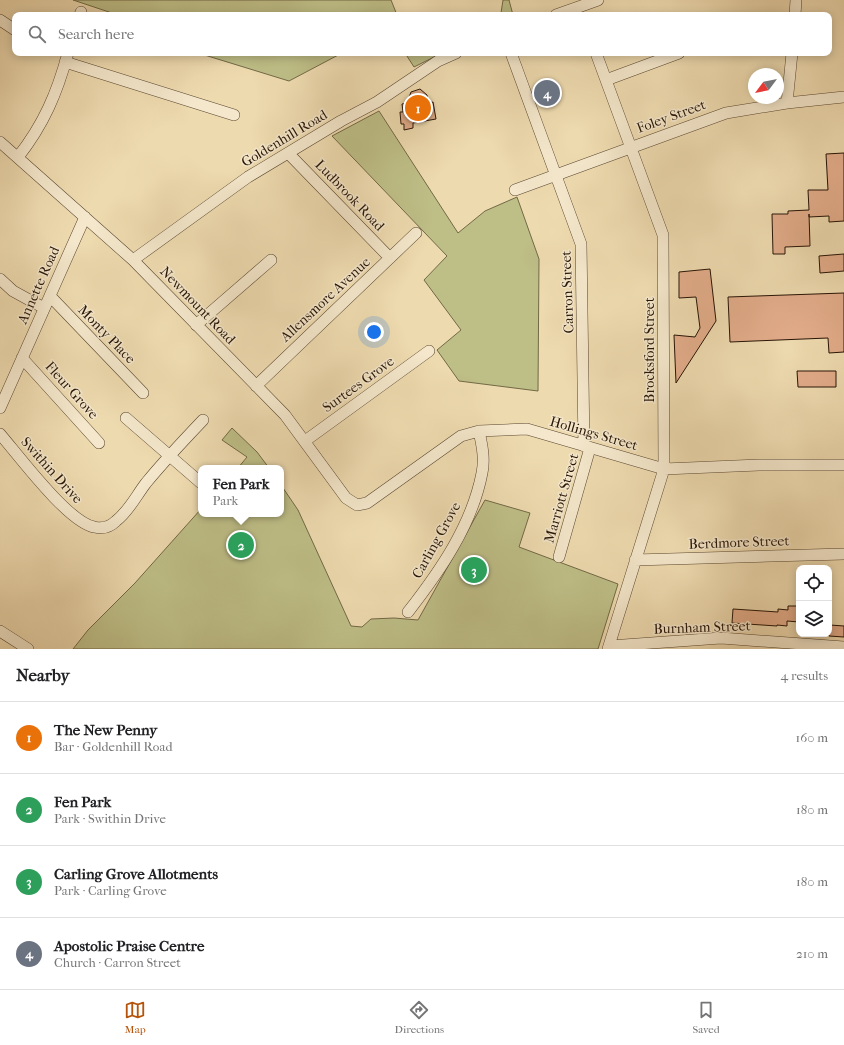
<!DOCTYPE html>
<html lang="en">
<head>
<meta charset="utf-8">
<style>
  body { margin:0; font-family:"IM FELL French Canon",serif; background:#f2f2f2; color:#202124 }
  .controls { position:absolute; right:12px; bottom:12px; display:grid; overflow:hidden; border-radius:8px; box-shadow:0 2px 10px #0003 }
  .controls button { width:36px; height:36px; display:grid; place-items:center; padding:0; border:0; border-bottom:1px solid #e0e0e0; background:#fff; color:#202124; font:20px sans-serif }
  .compass { position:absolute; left:748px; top:68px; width:36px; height:36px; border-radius:50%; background:#fff; box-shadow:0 2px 10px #0003; rotate:238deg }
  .you { position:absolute; left:374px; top:332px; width:14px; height:14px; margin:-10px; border:3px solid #fff; border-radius:50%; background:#1a73e8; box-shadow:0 0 0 6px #1a73e833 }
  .badge { display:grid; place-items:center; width:26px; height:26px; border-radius:50%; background:#b45309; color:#fff; font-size:13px; font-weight:700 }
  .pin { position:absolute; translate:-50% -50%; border:2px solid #fff; box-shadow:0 1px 4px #0006 }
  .popup { position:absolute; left:198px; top:465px; width:86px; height:52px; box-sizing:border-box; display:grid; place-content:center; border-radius:8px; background:#fff; filter:drop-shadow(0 1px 3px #0005); font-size:13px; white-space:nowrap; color:#757577 }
  .popup b { font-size:15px; color:#202124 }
  .popup::after { content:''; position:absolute; left:50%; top:100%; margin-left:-8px; border:8px solid transparent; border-top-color:#fff }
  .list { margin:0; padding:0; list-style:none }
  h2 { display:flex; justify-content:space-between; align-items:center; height:52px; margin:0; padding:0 16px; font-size:17px }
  h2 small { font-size:13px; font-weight:400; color:#757577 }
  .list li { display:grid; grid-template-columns:26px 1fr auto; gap:12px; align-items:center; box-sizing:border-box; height:72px; padding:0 16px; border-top:1px solid #e0e0e0 }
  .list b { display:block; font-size:15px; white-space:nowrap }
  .list p { margin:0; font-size:13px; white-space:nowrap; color:#757577 }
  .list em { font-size:13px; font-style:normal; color:#757577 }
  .icon { flex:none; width:22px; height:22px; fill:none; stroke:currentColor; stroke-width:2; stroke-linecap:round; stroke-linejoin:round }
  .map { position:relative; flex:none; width:844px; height:649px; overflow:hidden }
  .search { position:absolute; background:#fff; box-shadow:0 2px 10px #0003; left:12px; right:12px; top:12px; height:44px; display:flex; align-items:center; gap:10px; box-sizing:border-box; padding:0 14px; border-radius:8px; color:#757577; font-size:15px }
  .sheet { height:340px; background:#fff }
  nav { display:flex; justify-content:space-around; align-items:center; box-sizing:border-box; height:56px; border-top:1px solid #e0e0e0; background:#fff; font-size:11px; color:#757577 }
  nav a { display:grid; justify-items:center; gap:2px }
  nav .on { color:#b45309 }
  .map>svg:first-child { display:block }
  .green { fill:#bebe87; stroke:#726946 }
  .building { fill:#e2ac8a; stroke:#271406 }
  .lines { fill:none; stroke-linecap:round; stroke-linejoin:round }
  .minor-casing { stroke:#594630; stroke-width:12 }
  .minor { stroke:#f4e7cb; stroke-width:11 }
  .labels { text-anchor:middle; stroke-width:3; stroke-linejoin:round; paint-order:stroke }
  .street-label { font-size:14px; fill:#271406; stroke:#f4e7cb }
</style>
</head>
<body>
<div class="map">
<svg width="844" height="649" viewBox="0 0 844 649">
  <rect width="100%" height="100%" fill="#eedaaf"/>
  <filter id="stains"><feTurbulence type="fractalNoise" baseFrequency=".005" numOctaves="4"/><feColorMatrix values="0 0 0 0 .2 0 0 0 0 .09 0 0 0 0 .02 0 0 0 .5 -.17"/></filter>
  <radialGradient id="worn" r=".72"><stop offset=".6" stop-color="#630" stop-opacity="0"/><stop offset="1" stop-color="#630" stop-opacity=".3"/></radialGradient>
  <!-- green -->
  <path class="green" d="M73 0H391L397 15H118Z
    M503 0H509L513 15H495L501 13Z
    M198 53H342L289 81Z
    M405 53H442L414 67Z
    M379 111 458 233 485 211 517 197 539 259 538 391 459 381 437 350 461 330 424 280 447 256 332 136Z
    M232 428 257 452 269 468H238L247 457 222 440Z
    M281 485 298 510 351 626 362 627 371 619 394 618 418 620 485 500 530 513 519 547 618 584 598 649H73L88 630 135 583 201 509V514H281Z"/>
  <!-- building -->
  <path class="building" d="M420 89 427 95 428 103 433 102 436 119 413 123V128L404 130V124H401L400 112H403L402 104 407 103 411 92Z
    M844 153V221L829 222V216L809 217V214L810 246 785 247V254H773L772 214H788V211L809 210 808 190H828L826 154Z
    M844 254V271L820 273 819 256Z
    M710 269 716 321 676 383 674 335 695 337 700 328 696 297 679 298V272Z
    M844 293V352L829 353 828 338 730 342 728 297Z
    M797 371H836V387H798Z
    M788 606H799V622L787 621V626L777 625V626L732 623 733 609 778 612V609L788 610Z
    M830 625 844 626V637L829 636Z"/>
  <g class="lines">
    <defs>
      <path id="minor" d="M80 15 81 12
        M556 15 598 0
        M795 15 796 0
        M0 20 15 30
        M511 53 581 244 584 446
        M596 53 663 235 664 469 608 649
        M65 62 234 115
        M606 80 679 53
        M787 103 792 53
        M0 142 133 260 285 415 346 498 357 505 367 503 461 436 479 431 527 429 664 469 759 465H844
        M288 153 390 258
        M18 157C44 124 57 93 68 53
        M515 190 726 113 787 103 844 97
        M133 260 248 177 341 121 377 102 438 61 456 53
        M0 279 13 291 44 308
        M50 296 143 393
        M196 325 271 260
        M22 358 99 443
        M256 386 416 233
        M0 408 85 217
        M126 418 201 483
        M0 434C19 456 68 522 94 527 102 529 110 527 116 521 129 511 136 496 146 483 164 461 183 441 203 420
        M305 441 429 351
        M559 557 590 448
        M635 560 844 554
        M408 612C440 571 472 525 482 473 485 459 482 445 479 431
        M0 631 28 649
        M610 646 721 638 844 647"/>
    </defs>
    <!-- minor casing -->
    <use href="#minor" class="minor-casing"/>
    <!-- minor -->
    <use href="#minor" class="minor"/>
  </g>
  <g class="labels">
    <!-- street labels -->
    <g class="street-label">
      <text transform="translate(671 116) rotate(-20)" y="5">Foley Street</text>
      <text transform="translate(284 138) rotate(-31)" y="5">Goldenhill Road</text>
      <text transform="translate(350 195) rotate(46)" y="5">Ludbrook Road</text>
      <text transform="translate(38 285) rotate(-66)" y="5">Annette Road</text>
      <text transform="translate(567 292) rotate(-92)" y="5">Carron Street</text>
      <text transform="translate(325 299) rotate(-43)" y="5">Allensmore Avenue</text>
      <text transform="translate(198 305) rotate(46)" y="5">Newmount Road</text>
      <text transform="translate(107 334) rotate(46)" y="5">Monty Place</text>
      <text transform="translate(649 350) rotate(-90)" y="5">Brocksford Street</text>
      <text transform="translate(358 384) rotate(-36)" y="5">Surtees Grove</text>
      <text transform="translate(72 390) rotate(48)" y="5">Fleur Grove</text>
      <text transform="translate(594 433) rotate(16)" y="5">Hollings Street</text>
      <text transform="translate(52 470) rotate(48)" y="5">Swithin Drive</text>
      <text transform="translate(561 498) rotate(-74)" y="5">Marriott Street</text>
      <text transform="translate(436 540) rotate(-61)" y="5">Carling Grove</text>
      <text transform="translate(739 542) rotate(-2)" y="5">Berdmore Street</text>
      <text transform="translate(702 627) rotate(-2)" y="5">Burnham Street</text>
    </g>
  </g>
  <rect width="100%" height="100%" filter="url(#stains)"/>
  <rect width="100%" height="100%" fill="url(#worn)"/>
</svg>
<div class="controls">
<button><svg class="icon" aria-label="locate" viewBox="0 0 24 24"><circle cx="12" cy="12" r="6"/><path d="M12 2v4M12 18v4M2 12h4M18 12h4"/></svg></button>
<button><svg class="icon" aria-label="layers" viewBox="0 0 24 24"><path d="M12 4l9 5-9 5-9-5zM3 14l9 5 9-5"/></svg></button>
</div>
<svg class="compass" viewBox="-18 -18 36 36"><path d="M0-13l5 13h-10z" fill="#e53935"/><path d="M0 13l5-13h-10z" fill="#757577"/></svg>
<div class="you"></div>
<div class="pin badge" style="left:418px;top:108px;background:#e8710a">1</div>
<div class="pin badge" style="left:241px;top:545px;background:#2e9e5b">2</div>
<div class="popup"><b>Fen Park</b>Park</div>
<div class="pin badge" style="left:474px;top:570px;background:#2e9e5b">3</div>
<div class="pin badge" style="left:547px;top:93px;background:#6b7280">4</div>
<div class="search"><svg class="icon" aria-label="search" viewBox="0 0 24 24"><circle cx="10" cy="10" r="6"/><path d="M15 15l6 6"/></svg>Search here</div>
</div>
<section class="sheet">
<h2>Nearby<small>4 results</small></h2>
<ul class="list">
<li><span class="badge" style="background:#e8710a">1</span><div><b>The New Penny</b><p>Bar · Goldenhill Road</p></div><em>160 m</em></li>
<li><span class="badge" style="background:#2e9e5b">2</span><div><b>Fen Park</b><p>Park · Swithin Drive</p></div><em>180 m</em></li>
<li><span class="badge" style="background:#2e9e5b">3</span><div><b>Carling Grove Allotments</b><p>Park · Carling Grove</p></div><em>180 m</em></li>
<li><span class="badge" style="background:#6b7280">4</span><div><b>Apostolic Praise Centre</b><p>Church · Carron Street</p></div><em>210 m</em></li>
</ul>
</section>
<nav>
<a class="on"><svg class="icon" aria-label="map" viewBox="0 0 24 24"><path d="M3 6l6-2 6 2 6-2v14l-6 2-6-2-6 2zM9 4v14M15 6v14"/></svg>Map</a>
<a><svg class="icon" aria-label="directions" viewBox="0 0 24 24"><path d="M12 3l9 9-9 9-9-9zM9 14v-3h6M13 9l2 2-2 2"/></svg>Directions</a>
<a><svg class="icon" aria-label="saved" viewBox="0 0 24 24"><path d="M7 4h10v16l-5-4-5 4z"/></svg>Saved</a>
</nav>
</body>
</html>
